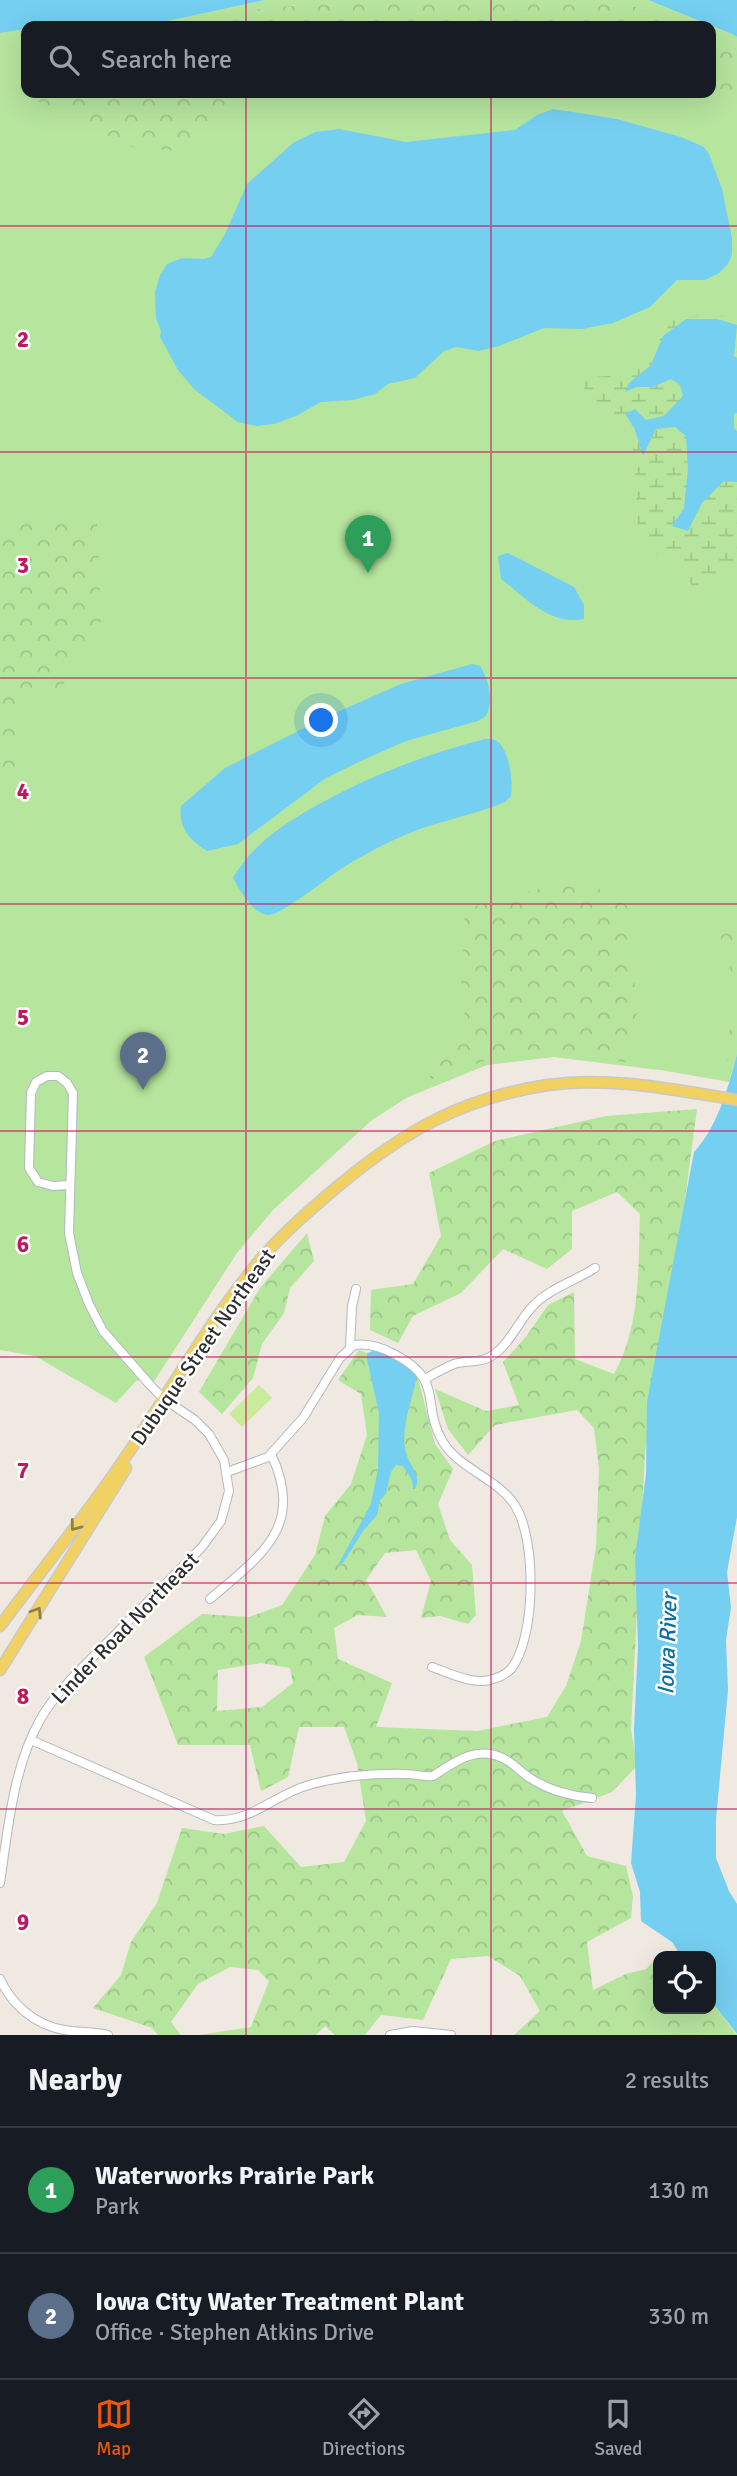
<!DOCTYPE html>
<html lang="en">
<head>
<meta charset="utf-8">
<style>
  body { margin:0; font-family:Signika,sans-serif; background:#20242c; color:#f1f3f6 }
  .controls { position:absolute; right:21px; bottom:21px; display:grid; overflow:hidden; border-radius:14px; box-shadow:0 7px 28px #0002 }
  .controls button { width:63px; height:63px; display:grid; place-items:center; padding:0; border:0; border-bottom:2px solid #363941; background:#171b24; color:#f1f3f6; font:35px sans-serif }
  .you { position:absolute; left:322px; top:721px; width:24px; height:24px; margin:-18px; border:5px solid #fff; border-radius:50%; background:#1a73e8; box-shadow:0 0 0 10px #1a73e833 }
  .badge { display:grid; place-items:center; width:46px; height:46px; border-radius:50%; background:#ea580c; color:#fff; font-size:23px; font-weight:700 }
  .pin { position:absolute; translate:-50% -58px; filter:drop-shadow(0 2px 4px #0008) }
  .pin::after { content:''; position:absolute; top:37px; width:24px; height:21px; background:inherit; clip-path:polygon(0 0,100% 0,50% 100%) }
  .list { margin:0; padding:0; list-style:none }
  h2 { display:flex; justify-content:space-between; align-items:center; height:91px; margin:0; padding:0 28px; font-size:30px }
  h2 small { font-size:23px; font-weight:400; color:#9ea1a6 }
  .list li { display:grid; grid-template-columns:46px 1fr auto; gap:21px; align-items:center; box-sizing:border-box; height:126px; padding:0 28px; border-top:2px solid #363941 }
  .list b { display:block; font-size:26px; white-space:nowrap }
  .list p { margin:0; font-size:23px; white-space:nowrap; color:#9ea1a6 }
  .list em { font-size:23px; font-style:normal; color:#9ea1a6 }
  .icon { flex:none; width:38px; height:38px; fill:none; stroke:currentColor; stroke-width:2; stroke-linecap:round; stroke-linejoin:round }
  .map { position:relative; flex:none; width:737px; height:2035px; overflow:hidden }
  .search { position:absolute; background:#171b24; box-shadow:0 7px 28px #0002; left:21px; right:21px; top:21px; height:77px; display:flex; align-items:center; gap:18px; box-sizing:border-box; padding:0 24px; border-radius:14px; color:#9ea1a6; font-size:26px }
  .sheet { height:343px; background:#171b24 }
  nav { display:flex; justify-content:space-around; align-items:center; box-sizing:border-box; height:98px; border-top:2px solid #363941; background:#171b24; font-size:19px; color:#9ea1a6 }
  nav a { display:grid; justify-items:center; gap:4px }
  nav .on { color:#ea580c }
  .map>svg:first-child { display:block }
  .grass { fill:#b6e59e }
  .forest { fill:url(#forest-crowns); fill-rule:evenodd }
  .wetland { fill:url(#wetland-marsh) }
  .pitch { fill:#c9ec9a }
  .water { fill:#75cff0 }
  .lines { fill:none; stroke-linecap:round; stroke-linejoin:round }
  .minor-casing { stroke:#b4b7c1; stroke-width:10 }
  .major-casing { stroke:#c9c9c9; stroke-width:13 }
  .minor { stroke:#fff; stroke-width:8 }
  .major { stroke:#f2d163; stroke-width:10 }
  .oneway { stroke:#908048 }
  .grid { fill:none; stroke:#c2185b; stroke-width:2; stroke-opacity:0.55 }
  .labels { text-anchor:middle; stroke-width:5; stroke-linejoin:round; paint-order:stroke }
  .street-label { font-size:21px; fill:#2e2e2e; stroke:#fff }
  .water-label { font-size:23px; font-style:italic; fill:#0d6fa3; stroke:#fff }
  .grid-label { font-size:23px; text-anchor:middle; font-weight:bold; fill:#c2185b; stroke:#fff; stroke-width:5; stroke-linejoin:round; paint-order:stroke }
</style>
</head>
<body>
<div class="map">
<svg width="737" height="2035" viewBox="0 0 737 2035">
  <defs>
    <pattern id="forest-crowns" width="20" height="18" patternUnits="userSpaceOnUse" patternTransform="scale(1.75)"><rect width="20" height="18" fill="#b6e59e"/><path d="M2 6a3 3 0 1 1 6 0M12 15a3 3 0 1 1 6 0" fill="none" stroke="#9dc588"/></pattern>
    <pattern id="wetland-marsh" width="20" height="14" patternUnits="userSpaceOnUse" patternTransform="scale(1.75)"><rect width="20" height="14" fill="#b6e59e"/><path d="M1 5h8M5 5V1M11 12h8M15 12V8" fill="none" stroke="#9dc588"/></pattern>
  </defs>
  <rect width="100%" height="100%" fill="#efe9e1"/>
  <!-- grass -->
  <path class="grass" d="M265 0H648L732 34 737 37V1054L729 1082 667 1071 554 1057 487 1065 408 1097 372 1120 273 1210 237 1253 151 1386 144 1379 136 1381 116 1403 35 1356 0 1350V33L26 29V93H711V26H51L168 21Z"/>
  <!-- forest -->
  <path class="forest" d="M445 0 620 1 681 26H188L267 7Z
    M711 38 724 44 737 54V100L711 83Z
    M26 92V93H237L206 122 183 151 131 147 25 95Z
    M0 516 97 522 101 621 61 689 19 700V775L0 774Z
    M562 883 599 889 630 908 637 1022 626 1062 553 1055 490 1059 429 1080 432 1071 467 1036 461 981 465 909Z
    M737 902V1028L727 1063 734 980 719 932Z
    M697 1109 677 1260 645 1453 631 1729 637 1766 612 1792 562 1811 587 1856 626 1866 633 1896 631 1918 587 1942 593 1990 626 1974 646 1969 658 1957V2009H711V2001L737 2035H514L540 2011 520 1976 488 1956 451 1959 423 2020 381 2015 365 2035H335L325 2026 316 2035H199L251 2027 269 1981 258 1970 230 1967 198 1984 171 2022 181 2035H158L152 2028 93 2008 121 1975 131 1942 157 1903 182 1828 224 1834 264 1826 301 1867 344 1862 366 1821 357 1763 344 1727H299L288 1777 261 1791 250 1745H178L144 1657 202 1614 249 1617 282 1605 315 1555 325 1516 351 1484 367 1435 361 1394 338 1380 359 1350 417 1374 435 1444 453 1469 438 1504 450 1540 472 1565 476 1615 468 1624 440 1616 421 1618 431 1581 416 1550 385 1553 366 1580 387 1617 358 1615 334 1628 338 1659 392 1683 376 1727 477 1731 547 1717 566 1686 581 1641 596 1546 599 1468 594 1428 577 1410 495 1425 468 1455 448 1429 435 1389 486 1411 519 1405 503 1362 525 1338 548 1305 574 1292 575 1359 614 1374C641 1326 638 1268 640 1214L617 1192 572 1211V1249L547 1269 503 1249 461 1293 413 1316 398 1343 370 1330 371 1290 413 1284 441 1236 429 1173 495 1141 606 1116ZM261 1663 290 1668 293 1683 262 1707 217 1711 218 1670Z
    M307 1233 314 1261 290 1288 284 1313 262 1344 253 1378 222 1414 199 1392 260 1288Z"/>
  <!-- wetland -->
  <path class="wetland" d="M701 315 726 316 737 321V562C722 574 712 585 692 586L681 566 672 557 659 555 646 546 638 532 634 454 629 438 607 410 586 396 583 384 588 378C603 375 619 377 633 372 644 368 664 331 673 319Z"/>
  <!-- pitch -->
  <path class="pitch" d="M259 1385 272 1398 242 1427 229 1414Z"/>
  <!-- water -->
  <path class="water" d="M0 0H265L168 21 26 26V29L0 33Z
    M648 0H737V37L732 34Z
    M553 109 617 119 681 137 704 147 709 154 722 189 732 238V254L728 264 719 273 705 280H677L650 307 613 323 582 329 544 328 499 346 479 351 456 347 444 351 415 378 388 384 375 394 353 400 321 402 296 416 274 424 256 426 238 422 194 389 178 370 160 337 161 331 156 318 155 292 160 275 167 264 182 258 204 259 211 257 225 234 247 184 293 143 315 132 339 129 406 142 515 130 537 115Z
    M686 319H717L737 325 734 356 737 358V413L734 414V428L737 431V482L724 481 702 503 688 531 672 526 684 508 688 469 686 436 675 427 656 429 643 456 634 427 625 414 635 409 646 420 664 416 683 396 680 385 671 379 653 387H637L625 392 629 383 651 365 663 336Z
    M508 553 574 587 584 605V619C550 626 526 598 501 579L498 556Z
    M472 664 480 666C489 679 494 702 486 716L478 721 406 741 365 759 326 778 238 844 207 851C190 840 178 828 181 806L225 768 328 716 401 684Z
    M485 739C491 739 497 739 501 745 510 757 513 782 511 796L505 802C478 813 450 819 423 828 394 838 366 853 341 869 327 878 281 915 269 915 252 914 240 890 233 878 256 837 300 814 340 793 388 769 434 752 485 739Z
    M737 1054V1517L727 1572 731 1607 726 1640 728 1690 716 1819V1858L729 1891 737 1904V2034L711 2001V1956H681L672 1942 641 1921 640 1892 631 1863 636 1795 634 1729 638 1646 635 1559 646 1474 647 1402 694 1152C718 1126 728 1088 737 1054Z
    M373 1351C390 1352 405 1362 417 1374 414 1398 399 1428 406 1453 410 1467 422 1474 415 1489H413L412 1480 403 1466 396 1465 391 1472 386 1494 380 1500 377 1515 363 1531 343 1563 338 1565 371 1504 378 1469 379 1413 367 1359V1353Z"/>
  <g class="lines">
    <defs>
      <path id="minor" d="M350 1348 352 1306 356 1289
        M425 1379C434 1374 444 1368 454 1364 465 1360 480 1363 490 1357 510 1345 517 1323 532 1307 548 1289 575 1281 595 1268
        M227 1472 268 1457 303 1418 340 1358 354 1345C369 1343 381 1347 394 1354 446 1381 420 1404 443 1442 461 1471 501 1479 517 1509 536 1543 536 1638 511 1669 506 1674 500 1677 493 1679 475 1686 449 1673 432 1667
        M210 1599C260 1556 306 1527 271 1454
        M31 1740 214 1820C251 1823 275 1794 309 1785 340 1776 374 1773 406 1774 415 1774 424 1777 433 1776 455 1761 480 1743 508 1761 516 1766 522 1773 530 1778 548 1790 571 1796 592 1798
        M0 1883C8 1829 13 1768 40 1720 50 1702 63 1688 77 1673L202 1547 221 1521 229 1491 224 1460 209 1434 195 1420 164 1399 151 1386 103 1331 89 1304 77 1273 69 1233 73 1093 67 1083 58 1076H47L36 1082 31 1093 29 1168 38 1182 53 1186 69 1185
        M0 1979C12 2005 35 2025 64 2030 79 2033 93 2031 108 2035
        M390 2035 413 2031 451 2035"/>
      <path id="major" d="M0 1626C43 1568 89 1512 129 1452 172 1388 211 1319 260 1260 283 1233 310 1210 337 1187 403 1132 461 1098 548 1085 611 1076 675 1090 737 1100
        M0 1670 126 1468"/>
    </defs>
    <!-- minor casing -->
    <use href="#minor" class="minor-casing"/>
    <!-- major casing -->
    <use href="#major" class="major-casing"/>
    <!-- minor -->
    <use href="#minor" class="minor"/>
    <!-- major -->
    <use href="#major" class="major"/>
  </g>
  <!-- one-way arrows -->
  <defs><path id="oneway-chevron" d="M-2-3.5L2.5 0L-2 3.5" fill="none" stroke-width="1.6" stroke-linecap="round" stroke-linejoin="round" transform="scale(1.75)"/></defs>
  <g class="oneway">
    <use href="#oneway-chevron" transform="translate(75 1526) rotate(127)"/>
    <use href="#oneway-chevron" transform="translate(37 1612) rotate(-58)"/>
  </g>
  <!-- grid -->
  <path class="grid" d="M246 0V26M491 0V26M246 93V2035M491 93V2035M0 226H737M0 452H737M0 678H737M0 904H737M0 1131H737M0 1357H737M0 1583H737M0 1809H737"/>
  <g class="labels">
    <!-- street labels -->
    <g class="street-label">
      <text transform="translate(203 1347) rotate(-55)" y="7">Dubuque Street Northeast</text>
      <text transform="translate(125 1628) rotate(-46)" y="7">Linder Road Northeast</text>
    </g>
    <!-- water labels -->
    <g class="water-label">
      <text transform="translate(667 1644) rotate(-88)" y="8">Iowa River</text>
    </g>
  </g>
  <g class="grid-label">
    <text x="23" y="347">2</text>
    <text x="23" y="573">3</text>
    <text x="23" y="799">4</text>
    <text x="23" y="1025">5</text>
    <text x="23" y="1252">6</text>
    <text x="23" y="1478">7</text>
    <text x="23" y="1704">8</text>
    <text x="23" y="1930">9</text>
  </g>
</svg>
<div class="controls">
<button><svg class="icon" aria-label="locate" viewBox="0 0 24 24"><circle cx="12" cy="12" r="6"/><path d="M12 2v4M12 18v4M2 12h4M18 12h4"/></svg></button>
</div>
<div class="you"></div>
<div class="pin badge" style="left:368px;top:573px;background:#2e9e5b">1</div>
<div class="pin badge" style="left:143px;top:1090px;background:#5c6f8a">2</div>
<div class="search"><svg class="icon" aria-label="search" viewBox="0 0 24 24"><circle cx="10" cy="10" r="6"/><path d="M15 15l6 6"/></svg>Search here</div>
</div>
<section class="sheet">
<h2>Nearby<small>2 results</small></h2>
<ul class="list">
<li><span class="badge" style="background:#2e9e5b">1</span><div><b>Waterworks Prairie Park</b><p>Park</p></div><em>130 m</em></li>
<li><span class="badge" style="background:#5c6f8a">2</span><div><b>Iowa City Water Treatment Plant</b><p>Office · Stephen Atkins Drive</p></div><em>330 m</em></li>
</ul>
</section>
<nav>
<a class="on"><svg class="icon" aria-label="map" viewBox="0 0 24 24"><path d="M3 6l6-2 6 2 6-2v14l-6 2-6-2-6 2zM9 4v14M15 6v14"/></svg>Map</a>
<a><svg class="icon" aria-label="directions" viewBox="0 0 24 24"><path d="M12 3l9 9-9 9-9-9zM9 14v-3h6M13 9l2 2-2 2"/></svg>Directions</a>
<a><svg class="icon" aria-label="saved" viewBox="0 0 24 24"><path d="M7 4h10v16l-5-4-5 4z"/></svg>Saved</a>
</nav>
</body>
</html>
